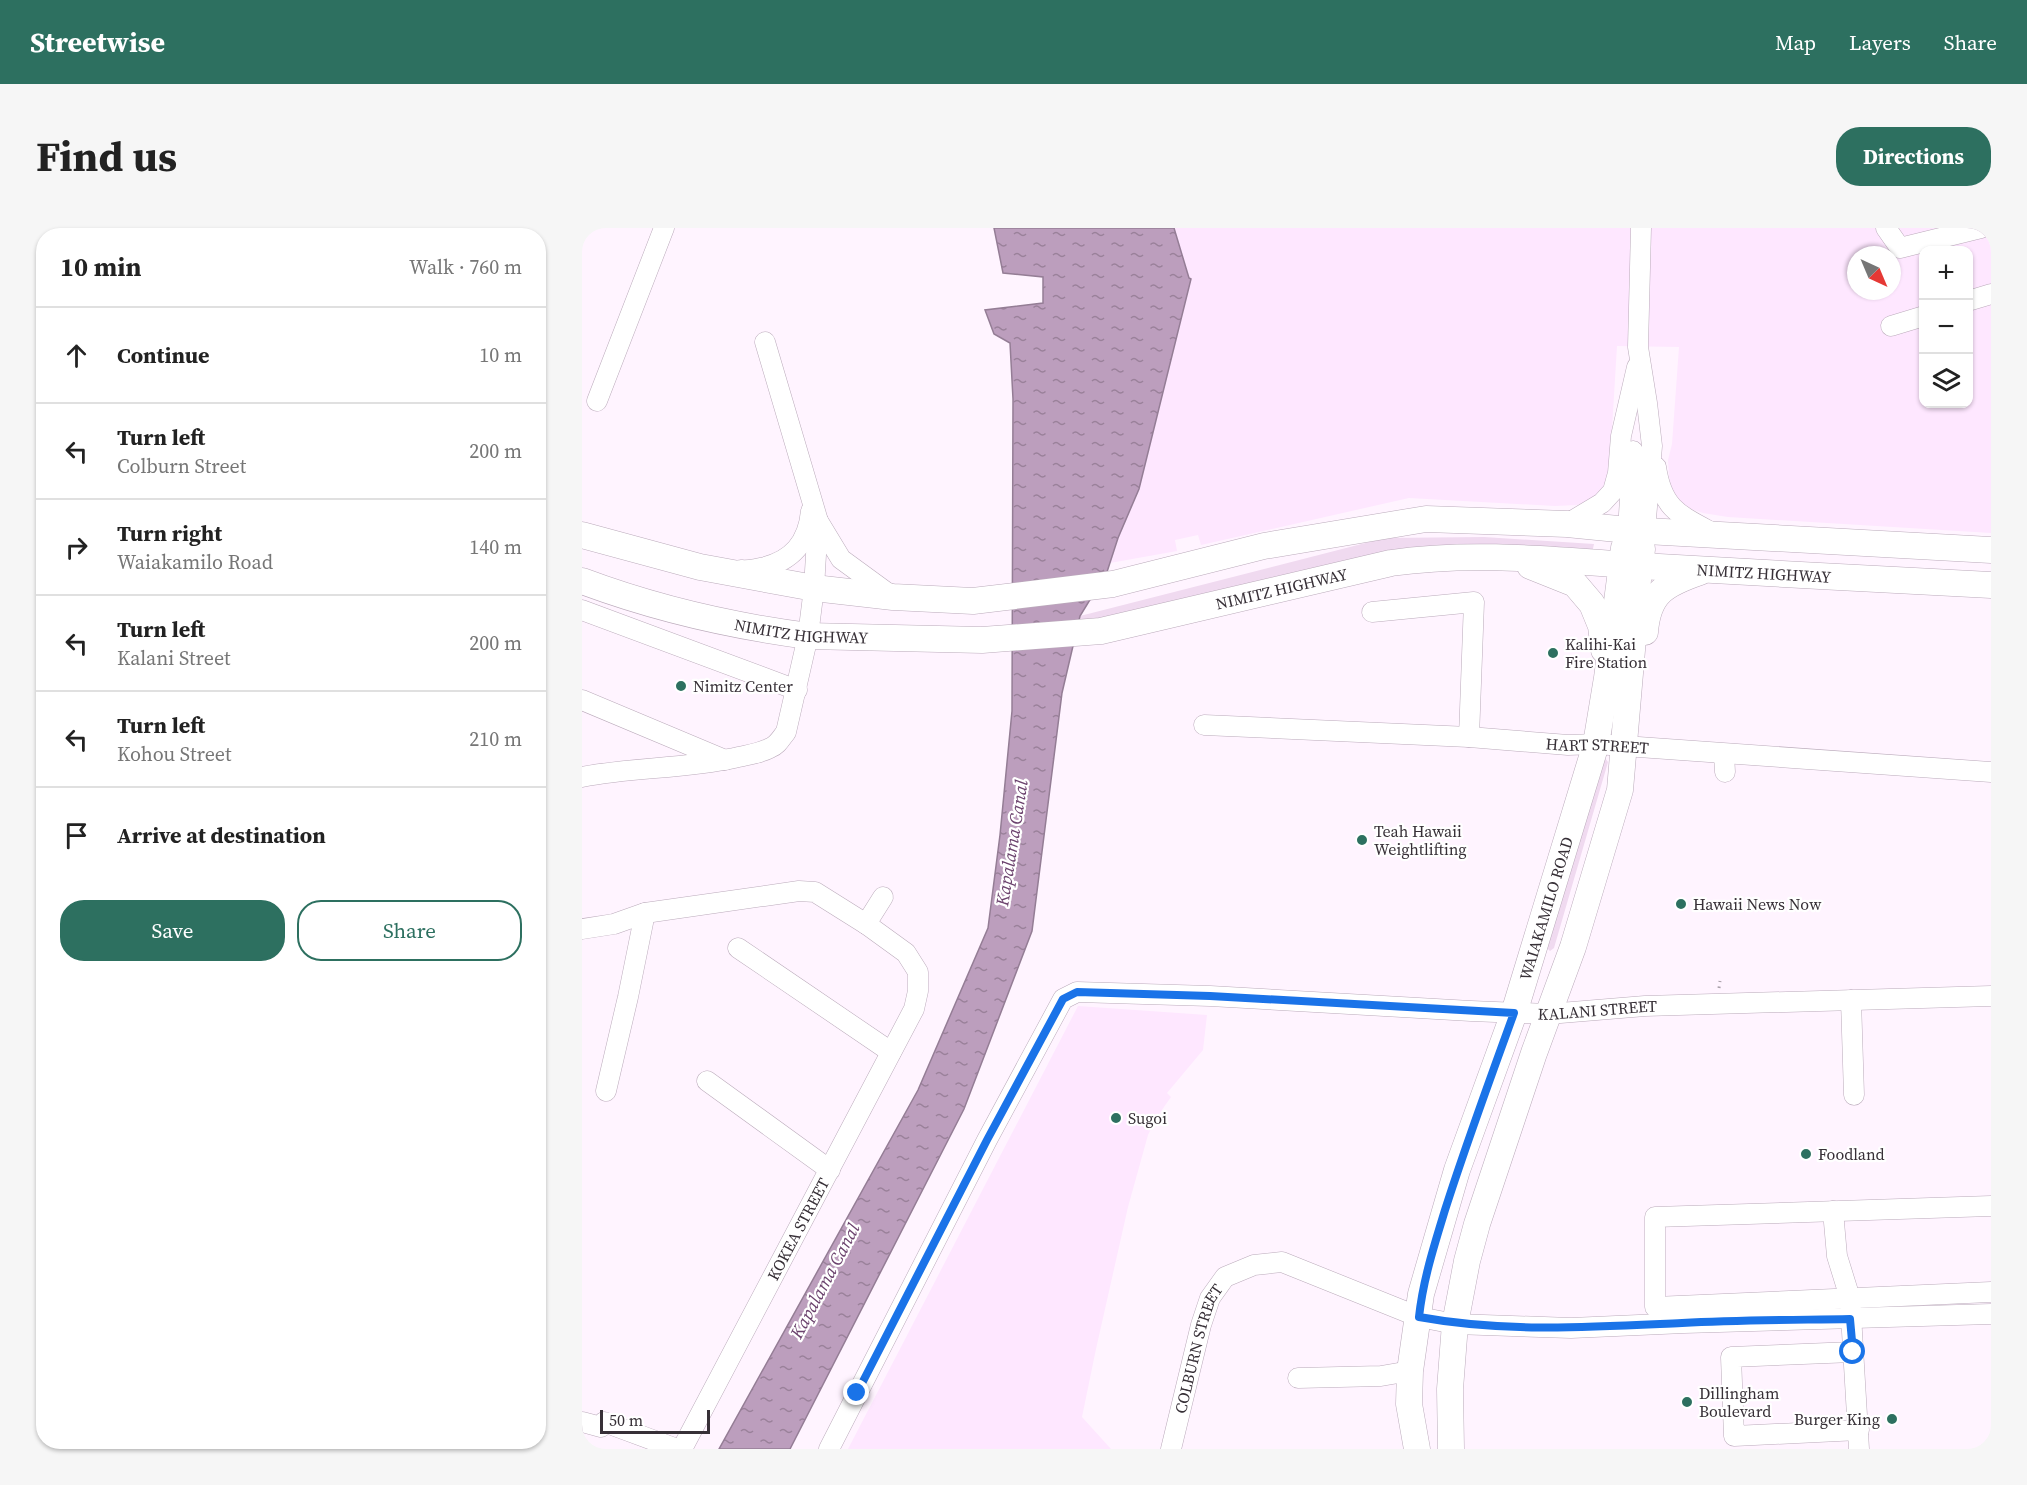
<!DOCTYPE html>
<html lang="en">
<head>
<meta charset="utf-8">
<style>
  body { margin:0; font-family:"Source Serif 4",serif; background:#f6f6f6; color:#222 }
  .controls { position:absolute; right:18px; top:18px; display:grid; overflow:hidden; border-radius:12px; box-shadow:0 2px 4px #0004 }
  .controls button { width:54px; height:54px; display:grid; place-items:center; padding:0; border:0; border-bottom:2px solid #e0e0e0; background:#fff; color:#222; font:30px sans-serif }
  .compass { position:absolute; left:1265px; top:18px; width:54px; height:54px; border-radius:50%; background:#fff; box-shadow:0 2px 4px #0004; rotate:136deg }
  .scale { position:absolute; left:18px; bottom:15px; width:110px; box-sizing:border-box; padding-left:6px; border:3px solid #373037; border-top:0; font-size:16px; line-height:21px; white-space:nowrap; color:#373037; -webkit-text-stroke:4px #fff; paint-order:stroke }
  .stop { position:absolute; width:18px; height:18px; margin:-14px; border:4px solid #1a73e8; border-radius:50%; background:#fff }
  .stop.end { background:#1a73e8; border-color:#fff; box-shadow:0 2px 6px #0008 }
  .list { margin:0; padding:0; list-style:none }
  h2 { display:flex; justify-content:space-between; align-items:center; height:78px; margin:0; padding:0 24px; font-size:26px }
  h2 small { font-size:20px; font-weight:400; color:#767676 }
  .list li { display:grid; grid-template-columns:39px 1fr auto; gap:18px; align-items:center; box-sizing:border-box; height:96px; padding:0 24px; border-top:2px solid #e0e0e0 }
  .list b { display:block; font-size:22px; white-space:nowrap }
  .list p { margin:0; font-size:20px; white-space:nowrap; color:#767676 }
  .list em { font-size:20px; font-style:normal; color:#767676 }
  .actions { display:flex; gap:12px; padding:18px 24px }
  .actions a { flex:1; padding:14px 0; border:2px solid #2d7060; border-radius:24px; text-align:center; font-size:21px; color:#2d7060 }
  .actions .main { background:#2d7060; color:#fff }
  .icon { flex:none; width:33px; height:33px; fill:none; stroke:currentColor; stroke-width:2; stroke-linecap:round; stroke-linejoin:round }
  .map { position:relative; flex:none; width:1409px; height:1221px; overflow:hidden; border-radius:24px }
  header { display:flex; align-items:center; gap:36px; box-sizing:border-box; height:84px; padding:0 30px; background:#2d7060; color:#fff }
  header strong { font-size:28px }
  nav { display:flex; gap:33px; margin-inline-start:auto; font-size:21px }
  .intro { display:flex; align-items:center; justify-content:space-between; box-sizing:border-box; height:144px; padding:0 36px }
  h1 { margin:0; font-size:42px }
  .button { padding:15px 27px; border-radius:24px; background:#2d7060; color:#fff; font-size:21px; font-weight:700 }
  main { display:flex; gap:36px; padding:0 36px }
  aside { flex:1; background:#fff; border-radius:24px; box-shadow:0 2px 4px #0004 }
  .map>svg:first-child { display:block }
  .built { fill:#fee7ff; fill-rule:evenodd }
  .grass { fill:#f0daf0 }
  .water { fill:url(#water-ripples); stroke:#947d95; stroke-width:1.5 }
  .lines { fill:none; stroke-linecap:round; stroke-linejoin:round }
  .minor-casing { stroke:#bbabbb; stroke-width:21 }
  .major-casing { stroke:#bbabbb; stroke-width:27 }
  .path { stroke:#a79ea7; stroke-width:3; stroke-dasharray:1.5 4.5; stroke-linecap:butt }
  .minor { stroke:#fff; stroke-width:20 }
  .major { stroke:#fff; stroke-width:26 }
  .route { stroke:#1a73e8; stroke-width:8 }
  .poi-dot { fill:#2d7060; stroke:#fff; stroke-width:2 }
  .labels { text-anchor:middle; stroke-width:4.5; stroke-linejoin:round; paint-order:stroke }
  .street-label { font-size:16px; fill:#373037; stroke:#fff }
  .poi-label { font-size:16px; fill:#373037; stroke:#fff; text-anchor:start }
  .water-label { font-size:18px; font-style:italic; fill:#6b426d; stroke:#fff }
</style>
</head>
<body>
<header>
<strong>Streetwise</strong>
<nav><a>Map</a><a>Layers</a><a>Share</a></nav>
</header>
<div class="intro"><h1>Find us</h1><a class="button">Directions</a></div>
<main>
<aside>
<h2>10 min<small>Walk · 760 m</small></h2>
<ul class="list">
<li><svg class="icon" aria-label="ahead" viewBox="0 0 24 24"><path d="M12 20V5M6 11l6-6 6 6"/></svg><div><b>Continue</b></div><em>10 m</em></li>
<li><svg class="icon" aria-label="left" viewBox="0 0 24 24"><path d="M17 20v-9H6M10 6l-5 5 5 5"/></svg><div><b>Turn left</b><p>Colburn Street</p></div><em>200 m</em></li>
<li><svg class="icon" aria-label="right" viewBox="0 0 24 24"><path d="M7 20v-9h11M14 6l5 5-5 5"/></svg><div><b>Turn right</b><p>Waiakamilo Road</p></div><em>140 m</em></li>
<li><svg class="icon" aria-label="left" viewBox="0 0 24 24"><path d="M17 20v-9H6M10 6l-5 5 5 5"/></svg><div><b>Turn left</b><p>Kalani Street</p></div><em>200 m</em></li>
<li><svg class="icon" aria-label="left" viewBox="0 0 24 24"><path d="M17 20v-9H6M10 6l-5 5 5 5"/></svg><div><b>Turn left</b><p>Kohou Street</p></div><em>210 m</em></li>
<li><svg class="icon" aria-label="arrive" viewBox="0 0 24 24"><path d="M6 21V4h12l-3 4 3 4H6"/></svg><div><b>Arrive at destination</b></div></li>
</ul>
<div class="actions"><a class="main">Save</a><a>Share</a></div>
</aside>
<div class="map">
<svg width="1409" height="1221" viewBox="0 0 1409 1221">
  <defs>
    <pattern id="water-ripples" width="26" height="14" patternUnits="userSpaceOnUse" patternTransform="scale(1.5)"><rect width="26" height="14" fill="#bc9ebd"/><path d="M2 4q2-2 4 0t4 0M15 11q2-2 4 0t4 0" fill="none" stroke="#9a819a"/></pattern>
  </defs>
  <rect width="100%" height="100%" fill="#fff4ff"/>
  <!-- built -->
  <path class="built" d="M592 0H1409V305L1146 289 1121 285 1106 280 1096 272 1090 261 1087 249 1086 232 1090 216 1097 119 1035 118 1027 250 1020 263 1005 274 995 277 973 278 827 270 619 317 616 307 593 312 595 323 528 335 609 51H607ZM1342 22H1386V176H1342ZM1274 27H1310V63H1274Z
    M496 778 625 787 621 822 585 865 589 869 575 889 566 907 546 979 514 1121 500 1189 529 1221H266Z"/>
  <!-- grass -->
  <path class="grass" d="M902 309 1012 316 1010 325 906 318 493 406 498 388 803 310Z
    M1020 530H1023L1026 534 972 720 968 723 962 717Z"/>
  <!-- water -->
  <path class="water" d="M412 0H592L607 50 609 51 557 261 536 310 525 344 498 388 480 465 450 703 382 881 208 1221H137L336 862 406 700 418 607 430 483 431 171 428 115 412 106 403 82 461 75V49L421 45Z"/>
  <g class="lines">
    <defs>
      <g id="minor">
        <path d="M1059 0 1056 119 1065 175 1070 218 1063 303"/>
        <path d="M1304 0 1318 20 1399 0"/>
        <path d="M1386 73 1409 66"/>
        <path d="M1309 98 1342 88"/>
        <path d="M15 173 82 0"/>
        <path d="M1074 239C1080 279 1095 286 1129 304"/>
        <path d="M236 293 259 331 311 369"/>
        <path d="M985 296 1020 275 1031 263 1036 245 1039 208 1055 139"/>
        <path d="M1046 302 1051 223"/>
        <path d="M159 342C166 343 172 341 179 340 210 333 226 315 229 283"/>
        <path d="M0 382 215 462"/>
        <path d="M790 384 892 374 887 509"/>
        <path d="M0 472 143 532"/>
        <path id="s1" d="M622 497 887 509 986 517 1014 516 1409 544"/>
        <path d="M1142 526 1143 544"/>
        <path d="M0 549C50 539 102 541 152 530 164 527 177 526 188 520 196 517 199 510 204 504L226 408 232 360 236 293 183 114"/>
        <path d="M284 696 301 669"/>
        <path d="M0 701 32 696 63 685 217 663 233 664 284 696 324 725 336 744V763L332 781 100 1221"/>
        <path d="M156 720 309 824"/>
        <path d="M1269 772 1272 867"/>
        <path d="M125 853 248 942"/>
        <path d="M24 863 46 769 63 685"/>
        <path d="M1409 978 1073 989V1079L1409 1064"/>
        <path d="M1251 983 1255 1028 1268 1070 1277 1221"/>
        <path d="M1271 1124 1149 1129 1152 1208 1277 1202"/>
        <path d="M716 1150 799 1148 828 1143"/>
        <path d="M0 1194 19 1199 22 1194 95 1221"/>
        <path id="s2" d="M247 1221 405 912 481 771 495 764 628 768 889 783 966 786 1063 778 1409 768"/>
        <path id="s3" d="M589 1221 619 1097 628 1070 643 1049 672 1037 700 1034 837 1089 873 1096 989 1100 1102 1095 1409 1086"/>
      </g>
      <g id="major">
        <path d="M0 307 118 339 232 360 311 369 391 373 531 356 682 318 844 291 985 296 1046 302 1409 322"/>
        <path d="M948 338 993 356 1010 376 1019 398 1022 422"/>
        <path id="s4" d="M0 353C72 380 150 398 226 408L400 412 519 403 809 335C898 322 988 334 1077 339 1188 346 1298 351 1409 357"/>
        <path d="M1063 404C1066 365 1083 356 1118 344"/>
        <path id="s5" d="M835 1221 827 1176 828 1143 839 1066 875 942 932 785 1014 516 1025 450 1042 320"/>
        <path d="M869 1221 868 1161 873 1096 885 1033 895 996 952 825 991 719 1038 562 1056 352 1060 321"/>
      </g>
    </defs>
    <!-- minor casing -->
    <use href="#minor" class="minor-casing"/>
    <!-- major casing -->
    <use href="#major" class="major-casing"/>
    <!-- path -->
    <path class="path" d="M1137 760 1138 753"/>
    <!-- minor -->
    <use href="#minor" class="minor"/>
    <!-- major -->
    <use href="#major" class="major"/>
  </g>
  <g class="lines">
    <!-- route -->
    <path class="route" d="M275 1165 405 912 481 771 495 764 628 768 932 785C908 851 884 916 863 982 852 1018 841 1052 837 1089 924 1105 1012 1099 1100 1095 1156 1092 1212 1092 1268 1091L1271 1124"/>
  </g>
  <!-- markers -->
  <g class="poi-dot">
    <circle cx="971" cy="425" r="6"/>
    <circle cx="99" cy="458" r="6"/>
    <circle cx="780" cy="612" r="6"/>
    <circle cx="1099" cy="676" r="6"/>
    <circle cx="534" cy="890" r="6"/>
    <circle cx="1224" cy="926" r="6"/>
    <circle cx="1105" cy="1174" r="6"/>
    <circle cx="1310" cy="1191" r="6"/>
  </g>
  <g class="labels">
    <!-- street labels -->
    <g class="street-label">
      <text dy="6" stroke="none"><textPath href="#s4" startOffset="1198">NIMITZ HIGHWAY</textPath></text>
      <text dy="6" stroke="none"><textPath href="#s4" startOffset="712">NIMITZ HIGHWAY</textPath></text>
      <text dy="6" stroke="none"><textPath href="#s4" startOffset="226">NIMITZ HIGHWAY</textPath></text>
      <text dy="6" stroke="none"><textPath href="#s1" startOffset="394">HART STREET</textPath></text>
      <text dy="6" stroke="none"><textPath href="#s5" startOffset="562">WAIAKAMILO ROAD</textPath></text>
      <text dy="6" stroke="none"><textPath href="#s2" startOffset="1044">KALANI STREET</textPath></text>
      <text transform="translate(216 1001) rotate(-62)" y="6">KOKEA STREET</text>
      <text dy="6" stroke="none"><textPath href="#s3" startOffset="104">COLBURN STREET</textPath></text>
    </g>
    <!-- poi labels -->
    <g class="poi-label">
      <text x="983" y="422">Kalihi-Kai<tspan x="983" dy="18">Fire Station</tspan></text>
      <text x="111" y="464">Nimitz Center</text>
      <text x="792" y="609">Teah Hawaii<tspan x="792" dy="18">Weightlifting</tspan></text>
      <text x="1111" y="682">Hawaii News Now</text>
      <text x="546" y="896">Sugoi</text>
      <text x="1236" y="932">Foodland</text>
      <text x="1117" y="1171">Dillingham<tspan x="1117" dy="18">Boulevard</tspan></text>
      <text x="1298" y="1197" text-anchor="end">Burger King</text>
    </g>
    <!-- water labels -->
    <g class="water-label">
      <text transform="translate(430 615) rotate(-81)" y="6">Kapalama Canal</text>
      <text transform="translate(243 1053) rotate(-62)" y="6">Kapalama Canal</text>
    </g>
  </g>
</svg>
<div class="controls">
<button>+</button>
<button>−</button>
<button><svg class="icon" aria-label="layers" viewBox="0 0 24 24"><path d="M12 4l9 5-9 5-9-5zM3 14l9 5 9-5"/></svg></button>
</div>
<svg class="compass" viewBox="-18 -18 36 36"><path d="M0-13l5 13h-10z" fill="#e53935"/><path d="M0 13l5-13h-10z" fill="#767676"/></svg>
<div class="scale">50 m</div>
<div class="stop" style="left:1271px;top:1124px"></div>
<div class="stop end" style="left:275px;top:1165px"></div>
</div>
</main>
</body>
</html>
